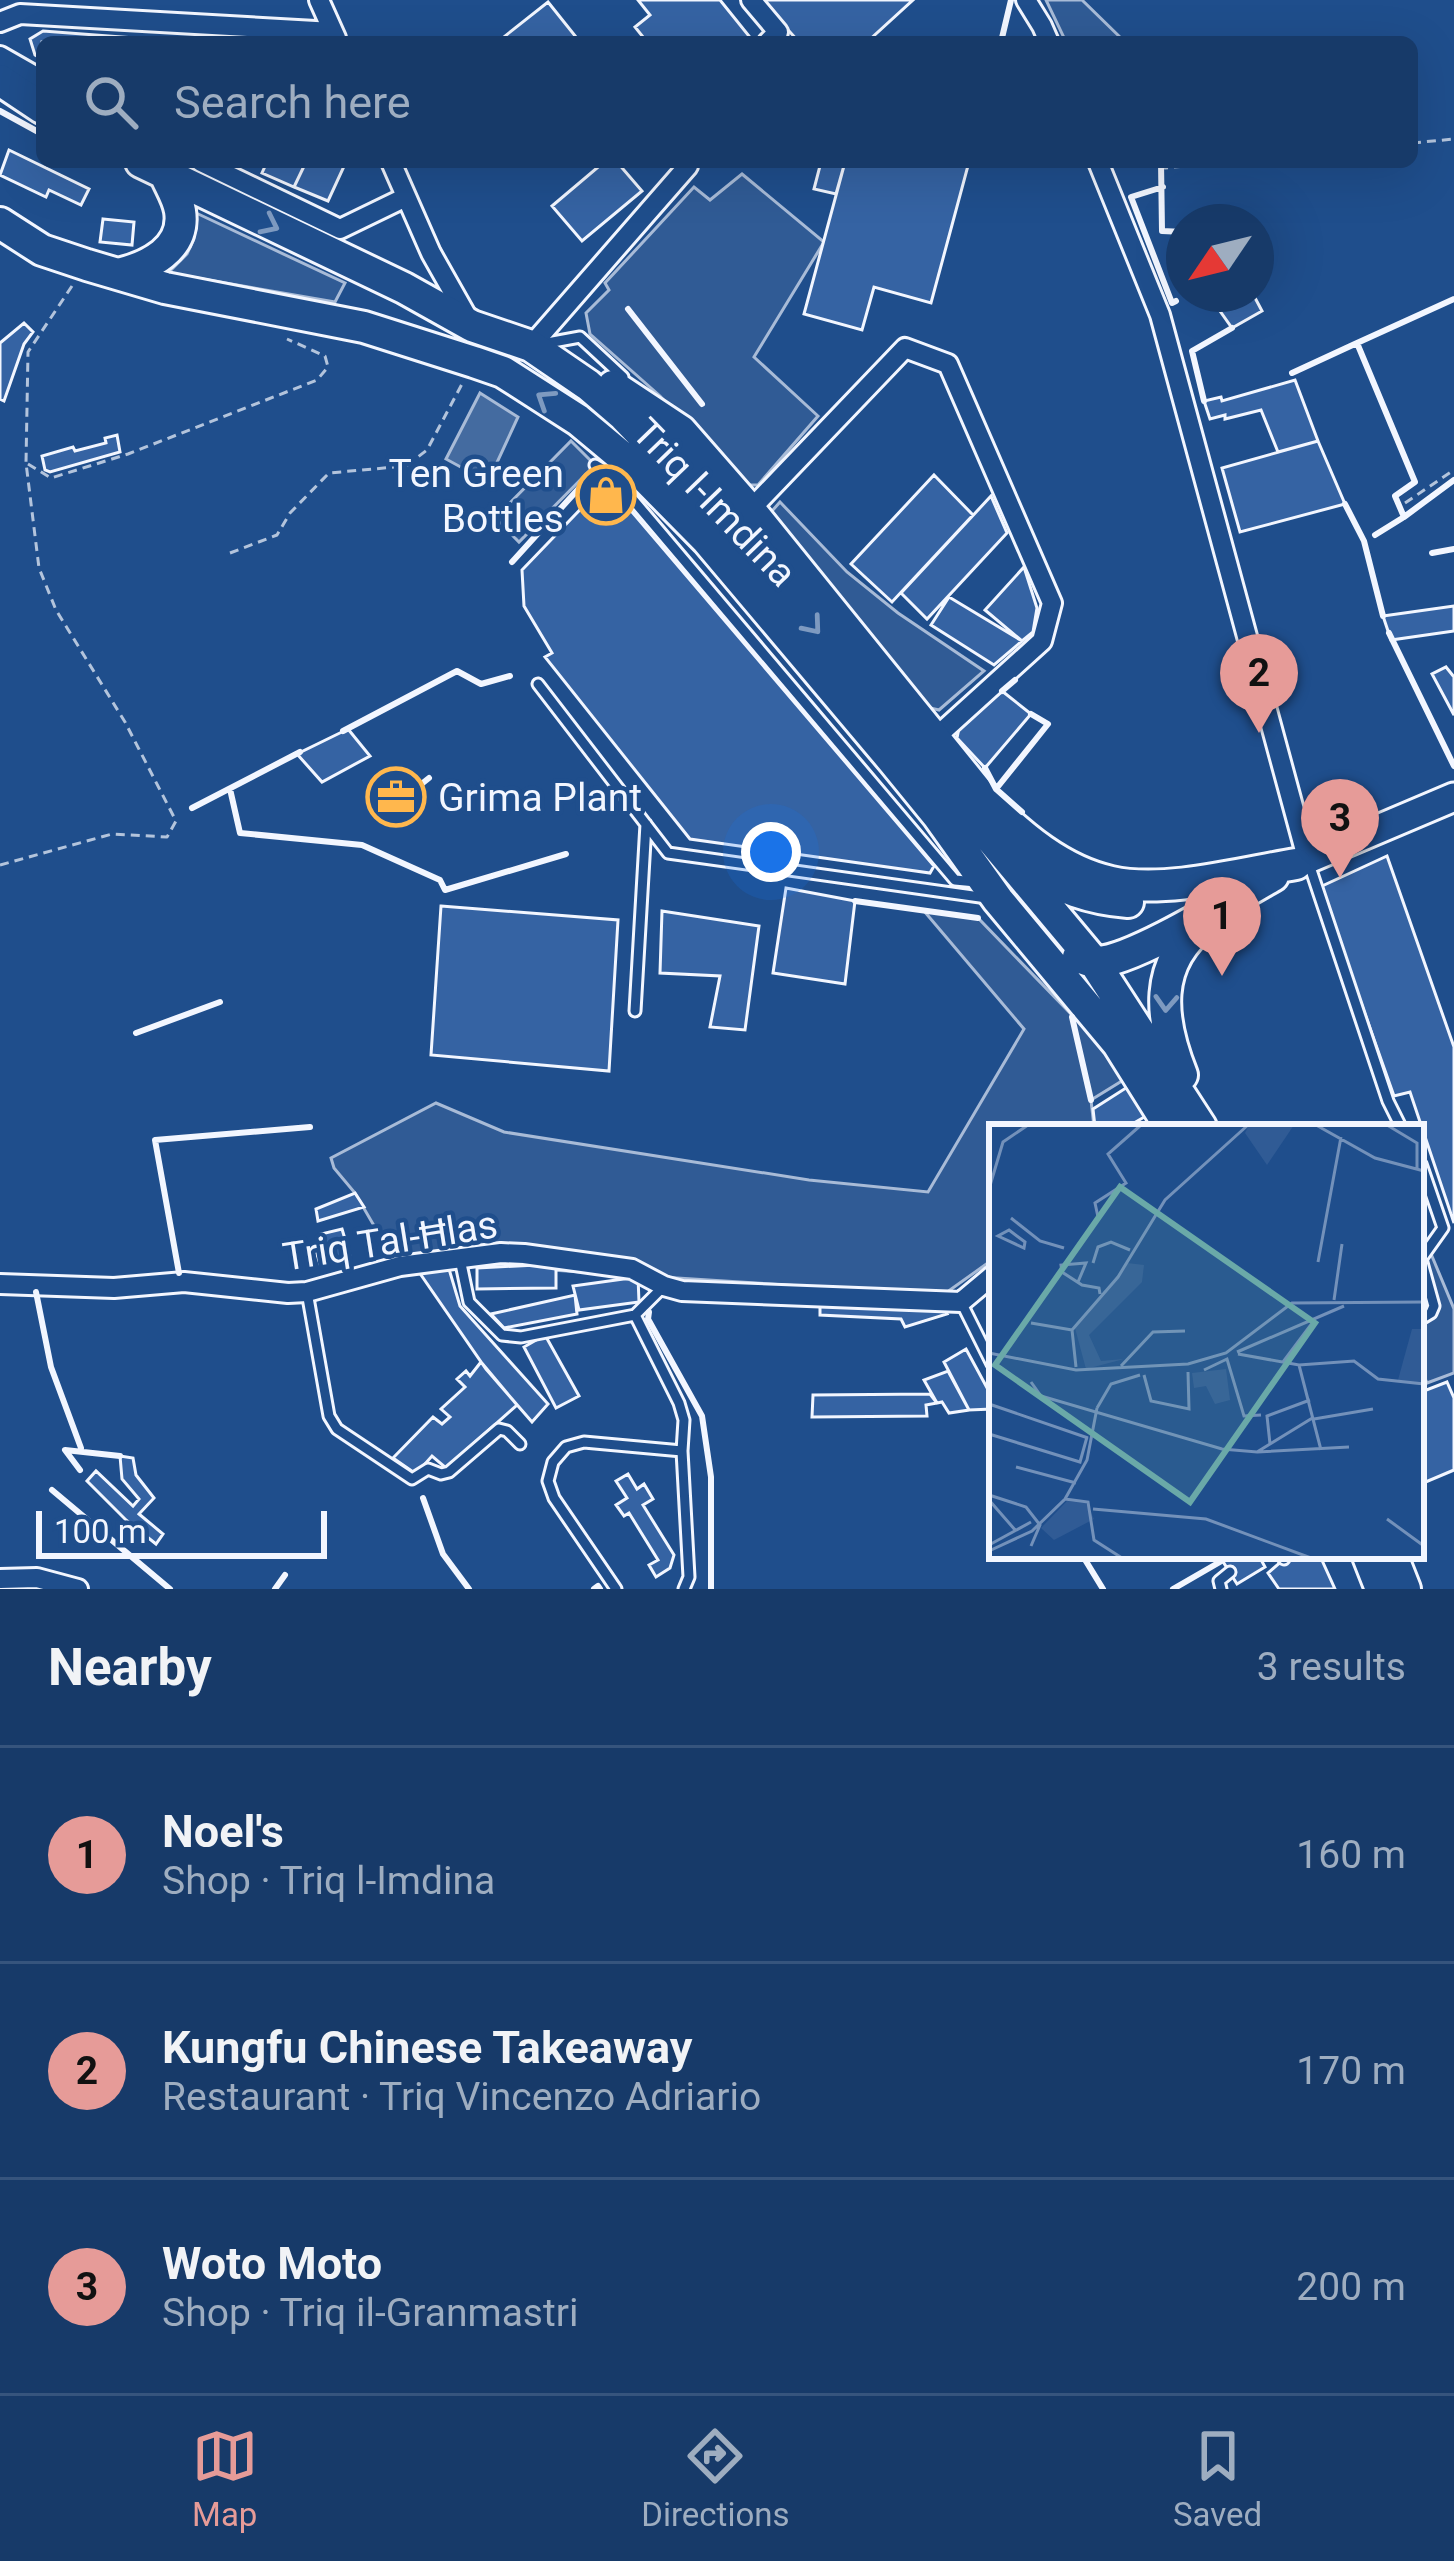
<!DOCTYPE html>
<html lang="en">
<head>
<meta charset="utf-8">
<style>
  body { margin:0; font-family:Roboto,sans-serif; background:#244571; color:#f1f3f6 }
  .compass { position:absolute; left:1166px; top:204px; width:108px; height:108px; border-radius:50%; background:#173a69; box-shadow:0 12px 48px #0002; rotate:235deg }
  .scale { position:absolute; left:36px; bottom:30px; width:291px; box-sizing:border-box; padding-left:12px; border:6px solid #f2f6ff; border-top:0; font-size:33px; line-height:42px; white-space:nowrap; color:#f2f6ff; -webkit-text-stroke:9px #1f4e8c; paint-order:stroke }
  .you { position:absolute; left:771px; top:852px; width:42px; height:42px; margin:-30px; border:9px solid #fff; border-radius:50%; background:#1a73e8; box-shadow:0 0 0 18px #1a73e833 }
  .badge { display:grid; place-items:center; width:78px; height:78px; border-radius:50%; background:#e69b98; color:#111; font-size:39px; font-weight:700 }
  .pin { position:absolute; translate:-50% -99px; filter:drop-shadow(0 3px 6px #0008) }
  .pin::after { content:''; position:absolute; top:63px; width:42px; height:36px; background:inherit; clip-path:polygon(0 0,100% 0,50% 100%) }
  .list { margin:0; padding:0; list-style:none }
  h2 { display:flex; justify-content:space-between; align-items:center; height:156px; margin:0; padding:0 48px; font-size:51px }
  h2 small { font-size:39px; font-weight:400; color:#9eadc0 }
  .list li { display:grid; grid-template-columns:78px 1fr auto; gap:36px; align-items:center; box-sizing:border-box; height:216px; padding:0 48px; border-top:3px solid #36547d }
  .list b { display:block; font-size:45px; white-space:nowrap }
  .list p { margin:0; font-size:39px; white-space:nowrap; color:#9eadc0 }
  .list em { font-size:39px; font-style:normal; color:#9eadc0 }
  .icon { flex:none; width:66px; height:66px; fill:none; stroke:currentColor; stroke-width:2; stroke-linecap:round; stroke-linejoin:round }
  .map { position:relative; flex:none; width:1454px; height:1589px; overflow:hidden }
  .search { position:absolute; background:#173a69; box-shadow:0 12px 48px #0002; left:36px; right:36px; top:36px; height:132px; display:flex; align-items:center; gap:30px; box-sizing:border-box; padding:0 42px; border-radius:18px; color:#9eadc0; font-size:45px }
  .sheet { height:804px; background:#173a69 }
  nav { display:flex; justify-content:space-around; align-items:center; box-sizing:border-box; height:168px; border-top:3px solid #36547d; background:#173a69; font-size:33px; color:#9eadc0 }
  nav a { display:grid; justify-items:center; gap:6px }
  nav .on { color:#e69b98 }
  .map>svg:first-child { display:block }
  .built { fill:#305b95; stroke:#a8bbd7; stroke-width:3 }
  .water { fill:#446ba0; stroke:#a8bbd7; stroke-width:3 }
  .building { fill:#3563a3; stroke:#f2f6ff; stroke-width:3 }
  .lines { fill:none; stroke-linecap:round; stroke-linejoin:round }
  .service-casing { stroke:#f2f6ff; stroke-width:15 }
  .minor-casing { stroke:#f2f6ff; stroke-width:24 }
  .primary-casing { stroke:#f2f6ff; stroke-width:33 }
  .trunk-casing { stroke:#f2f6ff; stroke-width:36 }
  .path { stroke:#b3c4dc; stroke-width:3; stroke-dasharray:9 6; stroke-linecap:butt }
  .service { stroke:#1f4e8c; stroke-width:9 }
  .minor { stroke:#1f4e8c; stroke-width:18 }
  .primary { stroke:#1f4e8c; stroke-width:27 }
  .trunk { stroke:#1f4e8c; stroke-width:30 }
  .wall { stroke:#f2f6ff; stroke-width:6 }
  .oneway { stroke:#7e9ac0 }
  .labels { text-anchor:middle; stroke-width:9; stroke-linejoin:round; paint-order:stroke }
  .poi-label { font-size:39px; fill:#f2f6ff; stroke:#1f4e8c; text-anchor:end }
  .street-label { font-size:39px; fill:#f2f6ff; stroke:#1f4e8c }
  .inset-road { fill:none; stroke:#7391ba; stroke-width:3 }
  .view { fill:#6aa9a8; fill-opacity:0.15; stroke:#6aa9a8; stroke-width:6 }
  .inset-edge { fill:none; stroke:#f2f6ff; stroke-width:6 }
</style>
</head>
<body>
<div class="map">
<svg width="1454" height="1589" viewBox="0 0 1454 1589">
  <rect width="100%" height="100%" fill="#1f4e8c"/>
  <!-- built -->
  <path class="built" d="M1046 0H1082L1125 42H1066Z
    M742 174 824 242 754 357 818 416 758 485H743L660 396 590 334 586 313 609 290 605 283 694 187 710 200Z
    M194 212 345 283 335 302 168 273 187 254 193 241 196 228Z
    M571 441 595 465 519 542 495 518Z
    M780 502 847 572 898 613 984 671 939 710 926 707 772 524V511Z
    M924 911 978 918 1102 1046 1125 1079 1091 1100 1094 1127H992V1260L943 1295 394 1260 355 1193 334 1168 331 1158 436 1103 504 1132 809 1180 928 1192 1024 1029Z
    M1424 1237 1454 1309V1373L1427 1383 1421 1370V1238Z"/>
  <!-- water -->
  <path class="water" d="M480 393 518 417 488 482 446 459Z"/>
  <!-- building -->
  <path class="building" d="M638 0H720L753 41 647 42 635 27 650 15Z
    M761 0H913L867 42H799Z
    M548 2 580 42H498L500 40Z
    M43 31 161 40 42 42V59L35 55 30 39Z
    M9 150 89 189 81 205 49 190 46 197 0 175Z
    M267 162H306L294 187 262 173Z
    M306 162H346L328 201 294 187Z
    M604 162H617L642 191 582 241 552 206Z
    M821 162H845L836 194 814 189Z
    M845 162H969L931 303 874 287 862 330 804 314Z
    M103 219 134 222 132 245 100 242Z
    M1208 294H1253L1262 311 1232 328Z
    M24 323 33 332 24 344 4 401 0 399V343Z
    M1295 380 1318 441 1278 452 1261 410 1225 419V415L1210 419 1204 401 1221 397 1222 401Z
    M117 435 120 452 50 472 45 470 42 456 73 447 75 451 106 443 105 438Z
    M1318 441 1345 504 1240 532 1222 468Z
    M934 475 973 515 892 602 851 564Z
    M597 492H615L934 866 930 873 690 839 545 657 552 653 524 606 522 570Z
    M991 496 1007 533 927 619 901 593Z
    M1024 567 1037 608 1033 632 1022 641 985 610Z
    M949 597 1022 641 994 665 931 625Z
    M1454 606V631L1391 640 1383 616Z
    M1446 667 1454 677V715L1432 674Z
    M1002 691 1031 714 985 768 957 738 959 728Z
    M348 729 370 756 322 782 297 754Z
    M1387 856 1454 1047V1223L1410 1092 1394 1096 1320 887Z
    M786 888 855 901 845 984 773 973Z
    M441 906 618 920 609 1071 431 1055Z
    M662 911 759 926 745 1030 710 1027 720 976 660 973Z
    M1129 1086 1146 1116 1127 1127H1095L1093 1109Z
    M355 1193 364 1207 318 1221 316 1209Z
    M342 1229 350 1256 320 1264 315 1249 324 1247 321 1234Z
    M556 1264V1288L477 1289V1268Z
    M449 1269 460 1306 548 1404 532 1422 486 1369 419 1272Z
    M638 1277 639 1302 579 1310 573 1286Z
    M575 1295 577 1314 504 1328 491 1314Z
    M820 1303 945 1311 947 1314 905 1327 901 1319 820 1315Z
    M545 1335 579 1396 556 1408 524 1347Z
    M966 1349 992 1397V1409L969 1410 944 1362Z
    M481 1362 517 1405 446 1468 432 1456 416 1474 393 1458 433 1417 442 1424 450 1417 441 1409 465 1387 457 1379 466 1371 470 1376Z
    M948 1371 969 1410 949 1413 942 1402 937 1403 924 1380Z
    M1447 1382 1454 1398V1470L1421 1484V1392Z
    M930 1394 937 1403 926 1405 927 1416 812 1417 813 1395Z
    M120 1456 133 1458 136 1475 154 1498 139 1514 163 1534 156 1544 126 1520 87 1481 96 1471 133 1506 139 1499 122 1479Z
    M628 1474 637 1489 644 1484 653 1499 643 1505 674 1555 670 1568 656 1577 649 1565 658 1560 629 1513 624 1516 616 1505 627 1498 616 1481Z
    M1230 1556H1259L1265 1567 1237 1584 1222 1560Z
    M1292 1556H1320L1335 1589H1279L1268 1573 1284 1559Z"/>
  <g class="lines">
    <defs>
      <path id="service" d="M542 344 580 337 623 377
        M595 465 612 475 955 880 976 882
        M538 684 668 853 987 898
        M1309 864 1388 1101 1401 1127
        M635 1011 646 824
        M1421 1164 1443 1228 1421 1259
        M460 1259 469 1302 502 1335 521 1337 635 1315
        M1421 1259 1434 1306 1431 1313 1421 1319
        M664 1286 635 1315 679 1403 684 1420 682 1451 689 1577 684 1589
        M307 1292 329 1416 337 1429 412 1479 428 1469 441 1474 449 1472 499 1429 507 1431 520 1444
        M961 1302 992 1364
        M1282 1556 1284 1559
        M616 1589 554 1498 548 1481 553 1462 566 1447 584 1442 682 1451
        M1221 1589 1219 1581 1230 1572"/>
      <path id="minor" d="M319 0 336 38
        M751 0 778 32 768 42
        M1026 0 1042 26 1049 42
        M0 22 20 14 333 32
        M0 56 42 80
        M201 162 340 229 406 197
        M391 162 431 253 470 322
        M1098 162 1160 315 1307 858
        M531 346 688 166 687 162
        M750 510 905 348 948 364 1052 603 1042 641 935 738
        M0 1284 114 1288 184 1282 288 1293 307 1292 400 1266 501 1253 524 1254 632 1269 664 1286 682 1291 961 1302 992 1276
        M0 1579 37 1578 78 1589"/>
      <path id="primary" d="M1296 864 1454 797"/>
      <path id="trunk" d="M0 80 42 108
        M141 162 404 288 472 326 531 346 588 385 624 416 728 524 1094 962 1201 1127
        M0 223 42 250 87 265 165 288 364 327 474 362 503 372 578 420 638 470 707 540 894 762 938 816 998 900 1118 1044 1170 1127
        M118 274C148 267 186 249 180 211 178 198 170 186 165 174
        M613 386 681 431 750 510 986 802C1021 836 1061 871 1111 882 1165 894 1242 873 1296 864
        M1027 867C1059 888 1090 899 1128 902
        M1078 957C1085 959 1090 962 1097 962 1134 961 1237 896 1273 876
        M1182 1075C1160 1020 1152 963 1206 923
        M1368 1556 1381 1589
        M1392 1556 1405 1589"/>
    </defs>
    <!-- service casing -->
    <use href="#service" class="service-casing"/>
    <!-- minor casing -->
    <use href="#minor" class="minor-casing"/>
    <!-- primary casing -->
    <use href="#primary" class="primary-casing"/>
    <!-- trunk casing -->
    <use href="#trunk" class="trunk-casing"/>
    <!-- path -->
    <path class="path" d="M1412 143 1454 139
      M1165 162V168L1223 162
      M28 464 51 478 128 454 317 380 328 367 325 356 287 339
      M1405 503 1454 470
      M230 553 277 535 290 513 329 473 406 466 427 450 462 384
      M0 865 112 834 167 837 176 821 125 722 56 610 39 568 26 463 28 352 72 286"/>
    <!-- service -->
    <use href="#service" class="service"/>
    <!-- minor -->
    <use href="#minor" class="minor"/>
    <!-- primary -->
    <use href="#primary" class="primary"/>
    <!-- trunk -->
    <use href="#trunk" class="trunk"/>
    <!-- wall -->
    <path class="wall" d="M1001 42 1011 0
      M1161 42V40
      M0 111 42 134
      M1161 162 1162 231 1184 232
      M1163 187 1131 197 1172 303 1176 301
      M628 309 702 404
      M1357 343 1454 299
      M1292 373 1357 343 1415 482 1395 496 1404 517 1375 535
      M1204 401 1192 351 1232 328
      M1345 504 1364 541 1383 616
      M1404 517 1454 480
      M1432 553 1454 549
      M512 562 591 475
      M1389 633 1454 766
      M1002 691 1015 680
      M343 731 457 671 481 684 510 676
      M985 768 996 789 1048 724 1031 714
      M230 789 240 833 362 845 440 880 445 890 566 854
      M996 789 1022 812
      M192 808 300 752
      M390 809 429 778
      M855 901 978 918
      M1072 1017 1091 1100
      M136 1033 220 1002
      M179 1273 155 1140 310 1127
      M36 1292 51 1367 81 1448
      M649 1312 648 1319 702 1416 711 1477V1589
      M80 1470 65 1450 120 1456
      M52 1490 170 1589
      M423 1498 443 1554 469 1589
      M1084 1558 1103 1589
      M275 1589 285 1575
      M594 1589 598 1586 600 1589
      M1173 1589 1225 1559"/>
  </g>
  <!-- one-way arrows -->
  <defs><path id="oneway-chevron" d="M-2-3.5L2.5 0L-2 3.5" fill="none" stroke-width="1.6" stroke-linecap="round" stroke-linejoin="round" transform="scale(3)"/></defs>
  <g class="oneway">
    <use href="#oneway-chevron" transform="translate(270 225) rotate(26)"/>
    <use href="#oneway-chevron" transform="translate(545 399) rotate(-147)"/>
    <use href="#oneway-chevron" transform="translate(813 626) rotate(50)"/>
    <use href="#oneway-chevron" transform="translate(1166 1003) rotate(93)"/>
  </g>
  <!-- icons -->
  <defs>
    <symbol id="shop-ring" viewBox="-11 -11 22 22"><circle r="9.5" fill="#1f4e8c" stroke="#ffb74d" stroke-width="1.5"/><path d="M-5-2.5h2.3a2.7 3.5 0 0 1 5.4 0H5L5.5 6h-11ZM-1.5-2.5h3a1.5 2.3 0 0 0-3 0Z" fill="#ffb74d"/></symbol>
    <symbol id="office-ring" viewBox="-11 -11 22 22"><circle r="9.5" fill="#1f4e8c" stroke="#ffb74d" stroke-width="1.5"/><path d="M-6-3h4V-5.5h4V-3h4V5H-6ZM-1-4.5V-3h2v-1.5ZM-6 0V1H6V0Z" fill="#ffb74d"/></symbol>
  </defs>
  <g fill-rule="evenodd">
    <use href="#shop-ring" x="573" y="462" width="66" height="66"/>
    <use href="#office-ring" x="363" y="764" width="66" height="66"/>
  </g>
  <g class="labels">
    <!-- poi labels -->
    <g class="poi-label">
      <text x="564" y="487">Ten Green<tspan x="564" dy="45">Bottles</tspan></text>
      <text x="438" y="811" text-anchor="start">Grima Plant</text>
    </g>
    <!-- street labels -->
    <g class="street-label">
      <text transform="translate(715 502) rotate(46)" y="14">Triq l-Imdina</text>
      <text transform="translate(390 1240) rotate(-9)" y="14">Triq Tal-Ħlas</text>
    </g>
  </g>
  <!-- overview -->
  <g transform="translate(989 1124)">
    <rect width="435" height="435" fill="#1f4e8c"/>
    <path d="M260 1H305L278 41 256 9ZM138 139 155 141 153 158 100 211 112 237 135 235 97 245 86 204ZM423 205H435V260L409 256ZM237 245 241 276 226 280 217 262 205 264 203 249ZM78 377 97 379 105 395 65 416 52 404Z" fill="#305b95"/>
    <path class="inset-road" d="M327 1 386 34 435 47M398 1 428 19V45M0 65 14 18 39 1M109 93 106 79 137 59 119 30 152 1M22 94 51 117 75 124M20 106 36 118 35 124 9 112ZM329 138 352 13M104 139 109 123 122 118 141 126M89 158 97 139 72 141 73 148 93 161 110 164 111 170M345 176 353 120M42 199 83 206M248 228 355 182M0 229 87 246 199 240 237 229 303 179 435 178M249 230 310 241 365 237 389 255 435 260M294 238 324 198M310 241 332 326M132 242 164 208 196 207M87 243 83 206 129 153 176 76 259 1M215 246 238 235 255 292 272 291M155 251 162 277 200 285 199 248M42 258 52 272 233 325 268 328 325 293M0 280 99 314M108 284 122 260 151 251M325 295 384 285M0 310 91 338 98 313M281 320 278 292 321 276M268 328 360 323M27 343 87 359M0 371 37 383 51 401 42 422M76 375 99 378 105 416 133 434M0 376 27 407M104 385 217 395 322 434M398 395 435 422M0 421 42 398M0 427 43 407 76 375 98 336 108 284"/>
    <path class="view" d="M131 63 326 199 201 378 6 241Z"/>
    <rect width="435" height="435" class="inset-edge"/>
  </g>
</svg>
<svg class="compass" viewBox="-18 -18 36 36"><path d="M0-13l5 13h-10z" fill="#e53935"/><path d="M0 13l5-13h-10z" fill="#9eadc0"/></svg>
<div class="scale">100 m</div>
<div class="you"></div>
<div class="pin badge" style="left:1222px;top:976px">1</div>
<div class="pin badge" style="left:1259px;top:733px">2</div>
<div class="pin badge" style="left:1340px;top:878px">3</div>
<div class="search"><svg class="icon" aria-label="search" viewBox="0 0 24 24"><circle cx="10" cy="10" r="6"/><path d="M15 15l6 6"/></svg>Search here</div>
</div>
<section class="sheet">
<h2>Nearby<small>3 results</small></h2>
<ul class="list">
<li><span class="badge">1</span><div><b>Noel's</b><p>Shop · Triq l-Imdina</p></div><em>160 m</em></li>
<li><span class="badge">2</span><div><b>Kungfu Chinese Takeaway</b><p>Restaurant · Triq Vincenzo Adriario</p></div><em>170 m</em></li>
<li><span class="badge">3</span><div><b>Woto Moto</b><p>Shop · Triq il-Granmastri</p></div><em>200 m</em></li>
</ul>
</section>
<nav>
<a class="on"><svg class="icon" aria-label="map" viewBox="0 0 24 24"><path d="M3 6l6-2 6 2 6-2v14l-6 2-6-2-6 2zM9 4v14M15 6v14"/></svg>Map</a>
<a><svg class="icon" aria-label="directions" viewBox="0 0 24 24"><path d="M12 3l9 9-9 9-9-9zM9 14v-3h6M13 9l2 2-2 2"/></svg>Directions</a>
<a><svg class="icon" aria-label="saved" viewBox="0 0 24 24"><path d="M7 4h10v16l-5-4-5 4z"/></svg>Saved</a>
</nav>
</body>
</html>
